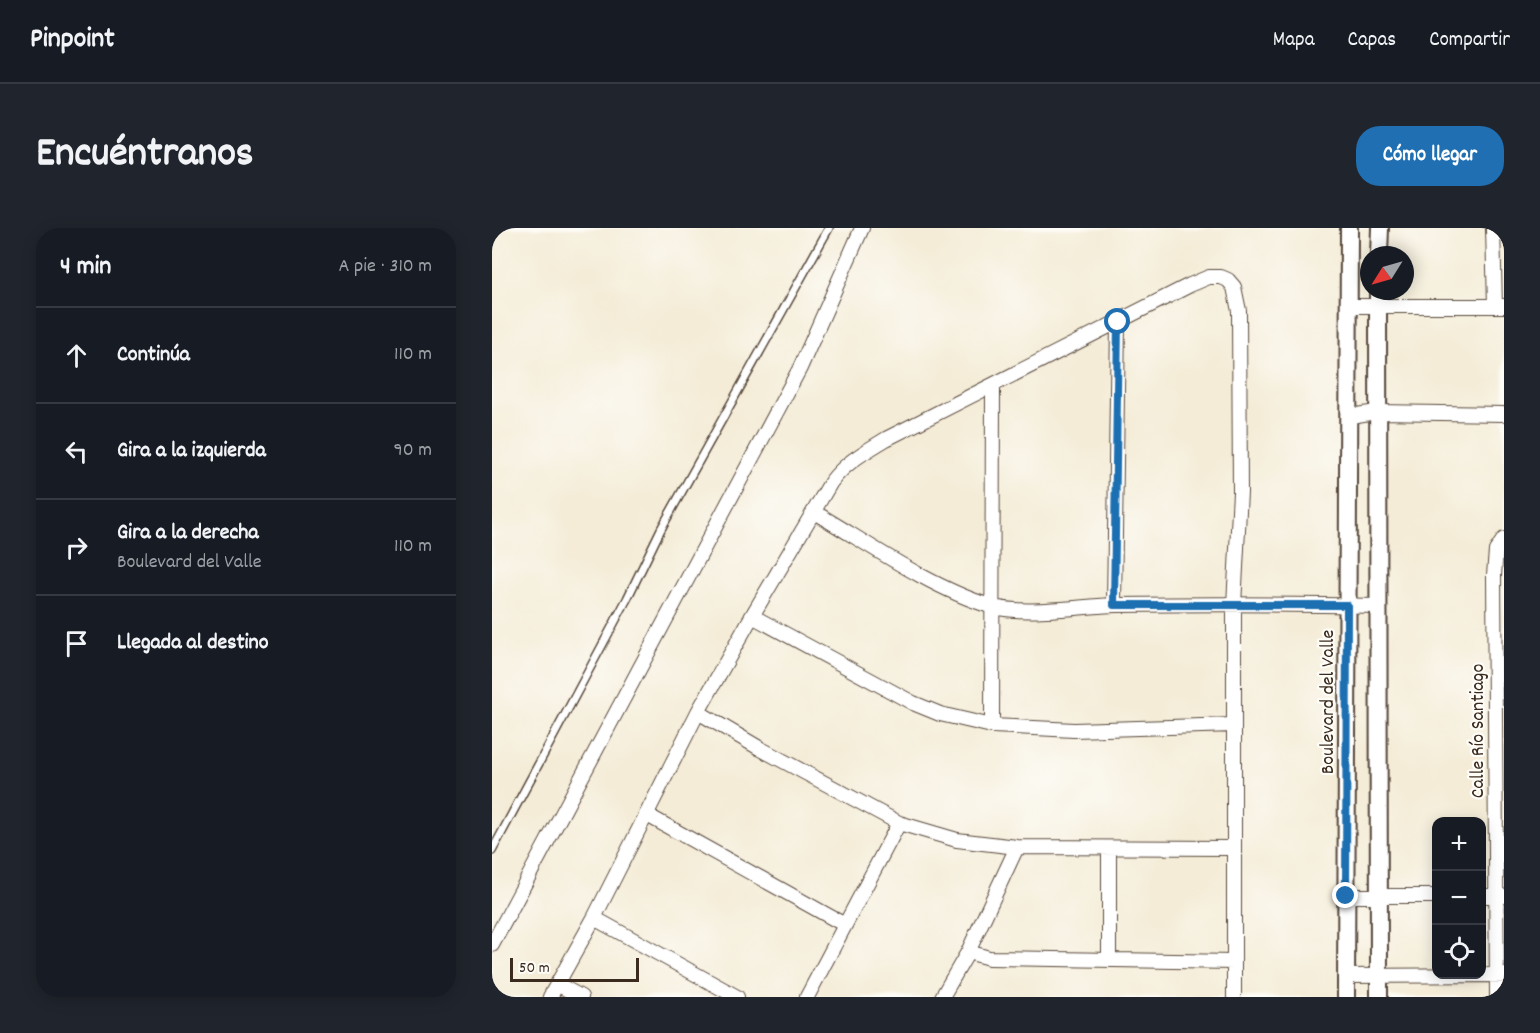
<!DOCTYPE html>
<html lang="es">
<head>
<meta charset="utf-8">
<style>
  body { margin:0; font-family:Dekko,sans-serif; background:#20242c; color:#f1f3f6 }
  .controls { position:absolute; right:18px; bottom:18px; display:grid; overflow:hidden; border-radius:12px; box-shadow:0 3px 15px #0003 }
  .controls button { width:54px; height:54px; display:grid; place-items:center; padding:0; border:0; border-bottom:2px solid #363941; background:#171b24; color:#f1f3f6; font:30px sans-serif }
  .compass { position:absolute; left:868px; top:18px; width:54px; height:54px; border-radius:50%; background:#171b24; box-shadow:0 3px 15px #0003; rotate:233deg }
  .scale { position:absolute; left:18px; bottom:15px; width:129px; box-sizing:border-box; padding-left:6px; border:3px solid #3b2a1e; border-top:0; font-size:16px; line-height:21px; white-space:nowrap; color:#3b2a1e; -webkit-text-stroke:4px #fdfcf7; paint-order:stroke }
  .stop { position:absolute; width:18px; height:18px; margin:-14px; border:4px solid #1f6fb2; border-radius:50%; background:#fff }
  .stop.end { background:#1f6fb2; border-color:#fff; box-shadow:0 2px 6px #0008 }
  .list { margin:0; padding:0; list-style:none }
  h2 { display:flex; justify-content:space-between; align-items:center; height:78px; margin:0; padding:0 24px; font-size:26px }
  h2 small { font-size:20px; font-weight:400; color:#9ea1a6 }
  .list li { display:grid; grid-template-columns:39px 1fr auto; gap:18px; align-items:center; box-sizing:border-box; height:96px; padding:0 24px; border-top:2px solid #363941 }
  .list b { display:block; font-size:22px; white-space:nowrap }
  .list p { margin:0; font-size:20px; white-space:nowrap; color:#9ea1a6 }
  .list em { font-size:20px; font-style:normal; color:#9ea1a6 }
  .icon { flex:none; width:33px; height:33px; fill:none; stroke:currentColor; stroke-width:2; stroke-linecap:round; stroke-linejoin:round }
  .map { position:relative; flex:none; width:1012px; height:769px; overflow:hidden; border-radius:24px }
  header { display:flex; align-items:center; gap:36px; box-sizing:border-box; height:84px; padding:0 30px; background:#171b24; border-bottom:2px solid #363941 }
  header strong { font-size:28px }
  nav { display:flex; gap:33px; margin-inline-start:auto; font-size:21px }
  .intro { display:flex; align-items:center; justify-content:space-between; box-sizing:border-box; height:144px; padding:0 36px }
  h1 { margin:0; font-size:42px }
  .button { padding:15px 27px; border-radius:24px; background:#1f6fb2; color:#fff; font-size:21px; font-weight:700 }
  main { display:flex; gap:36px; padding:0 36px }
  aside { flex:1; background:#171b24; border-radius:24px; box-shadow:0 3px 15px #0003 }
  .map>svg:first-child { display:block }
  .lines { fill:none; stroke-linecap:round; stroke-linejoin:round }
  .service-casing { stroke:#57473a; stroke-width:10 }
  .minor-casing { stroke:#57473a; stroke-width:16 }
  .tertiary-casing { stroke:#57473a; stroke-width:20 }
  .service { stroke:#fff; stroke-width:7 }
  .minor { stroke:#fff; stroke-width:14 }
  .tertiary { stroke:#fff; stroke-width:16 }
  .route { stroke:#1f6fb2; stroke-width:8 }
  .labels { text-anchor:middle; stroke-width:4.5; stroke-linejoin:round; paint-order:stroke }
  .street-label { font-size:20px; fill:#3b2a1e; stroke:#fdfcf7 }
</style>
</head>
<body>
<header>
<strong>Pinpoint</strong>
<nav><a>Mapa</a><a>Capas</a><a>Compartir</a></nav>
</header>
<div class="intro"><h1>Encuéntranos</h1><a class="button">Cómo llegar</a></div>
<main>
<aside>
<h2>4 min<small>A pie · 310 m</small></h2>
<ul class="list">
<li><svg class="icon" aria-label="ahead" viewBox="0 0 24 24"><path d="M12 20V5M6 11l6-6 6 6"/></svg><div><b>Continúa</b></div><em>110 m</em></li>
<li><svg class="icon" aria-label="left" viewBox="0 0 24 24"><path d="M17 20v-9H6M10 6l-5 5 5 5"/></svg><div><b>Gira a la izquierda</b></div><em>90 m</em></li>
<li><svg class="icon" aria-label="right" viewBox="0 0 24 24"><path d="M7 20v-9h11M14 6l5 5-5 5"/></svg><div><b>Gira a la derecha</b><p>Boulevard del Valle</p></div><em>110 m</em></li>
<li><svg class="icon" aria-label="arrive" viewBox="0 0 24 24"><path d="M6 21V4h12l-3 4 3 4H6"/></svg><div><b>Llegada al destino</b></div></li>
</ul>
</aside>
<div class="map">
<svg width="1012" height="769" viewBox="0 0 1012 769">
  <rect width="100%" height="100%" fill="#fdfcf7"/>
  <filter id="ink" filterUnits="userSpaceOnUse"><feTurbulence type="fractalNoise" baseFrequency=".0167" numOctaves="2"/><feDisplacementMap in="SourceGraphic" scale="12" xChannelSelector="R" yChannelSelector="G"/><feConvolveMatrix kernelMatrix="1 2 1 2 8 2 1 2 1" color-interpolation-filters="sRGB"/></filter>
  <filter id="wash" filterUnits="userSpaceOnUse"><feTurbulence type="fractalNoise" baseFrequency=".008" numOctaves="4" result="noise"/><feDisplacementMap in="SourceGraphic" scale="24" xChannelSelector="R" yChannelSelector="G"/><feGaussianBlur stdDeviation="1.35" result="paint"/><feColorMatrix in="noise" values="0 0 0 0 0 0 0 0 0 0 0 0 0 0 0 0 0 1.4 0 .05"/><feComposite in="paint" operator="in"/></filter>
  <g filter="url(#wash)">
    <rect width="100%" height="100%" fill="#f4ecd7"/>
  </g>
  <g filter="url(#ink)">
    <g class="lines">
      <defs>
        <path id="service" d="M0 623 135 371 169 301 337 0"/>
        <path id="minor" d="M1001 0 1003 78
          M856 78H1012
          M858 188 885 184 1012 186
          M322 284C375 315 439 360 498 378 532 388 587 378 624 377 712 376 800 376 887 378
          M622 377 626 94
          M260 388 421 475 448 486 500 498 582 502 742 497
          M206 484 269 521 407 595 465 612 525 619 740 620
          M500 498 501 158
          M155 587 353 697
          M617 620V732
          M854 668H945
          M990 668H1012
          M102 690 245 769
          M0 717 308 140 370 0
          M476 724 497 730 742 734
          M854 748 1012 747
          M65 756 89 769
          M58 769 102 690 206 484 260 388 339 254C354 234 373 224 394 211L698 57 717 49H729L736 52 742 59 747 83 748 264 742 377V769
          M315 769 407 595
          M450 769 476 724 525 619
          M1005 769 1002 347 1004 323 1012 311"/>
        <path id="tertiary" d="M887 27 888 0
          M886 63 887 769
          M854 769 857 0"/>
      </defs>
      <!-- service casing -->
      <use href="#service" class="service-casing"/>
      <!-- minor casing -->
      <use href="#minor" class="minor-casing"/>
      <!-- tertiary casing -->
      <use href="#tertiary" class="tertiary-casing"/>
      <!-- service -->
      <use href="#service" class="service"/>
      <!-- minor -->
      <use href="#minor" class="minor"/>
      <!-- tertiary -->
      <use href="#tertiary" class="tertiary"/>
    </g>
  </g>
  <g class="lines" filter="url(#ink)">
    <!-- route -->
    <path class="route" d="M626 94 622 377H855L854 668"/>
  </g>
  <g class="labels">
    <!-- street labels -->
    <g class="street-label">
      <text transform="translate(834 474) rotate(-90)" y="7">Boulevard del Valle</text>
      <text transform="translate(984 503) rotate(-90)" y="7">Calle Río Santiago</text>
    </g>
  </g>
</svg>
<div class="controls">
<button>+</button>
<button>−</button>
<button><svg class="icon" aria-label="locate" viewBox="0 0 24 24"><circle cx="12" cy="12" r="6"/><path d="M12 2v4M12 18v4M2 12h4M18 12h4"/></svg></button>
</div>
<svg class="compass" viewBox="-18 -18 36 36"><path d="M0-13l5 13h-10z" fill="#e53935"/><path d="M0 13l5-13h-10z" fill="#9ea1a6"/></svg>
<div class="scale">50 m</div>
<div class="stop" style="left:626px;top:94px"></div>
<div class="stop end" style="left:854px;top:668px"></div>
</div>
</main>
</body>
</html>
